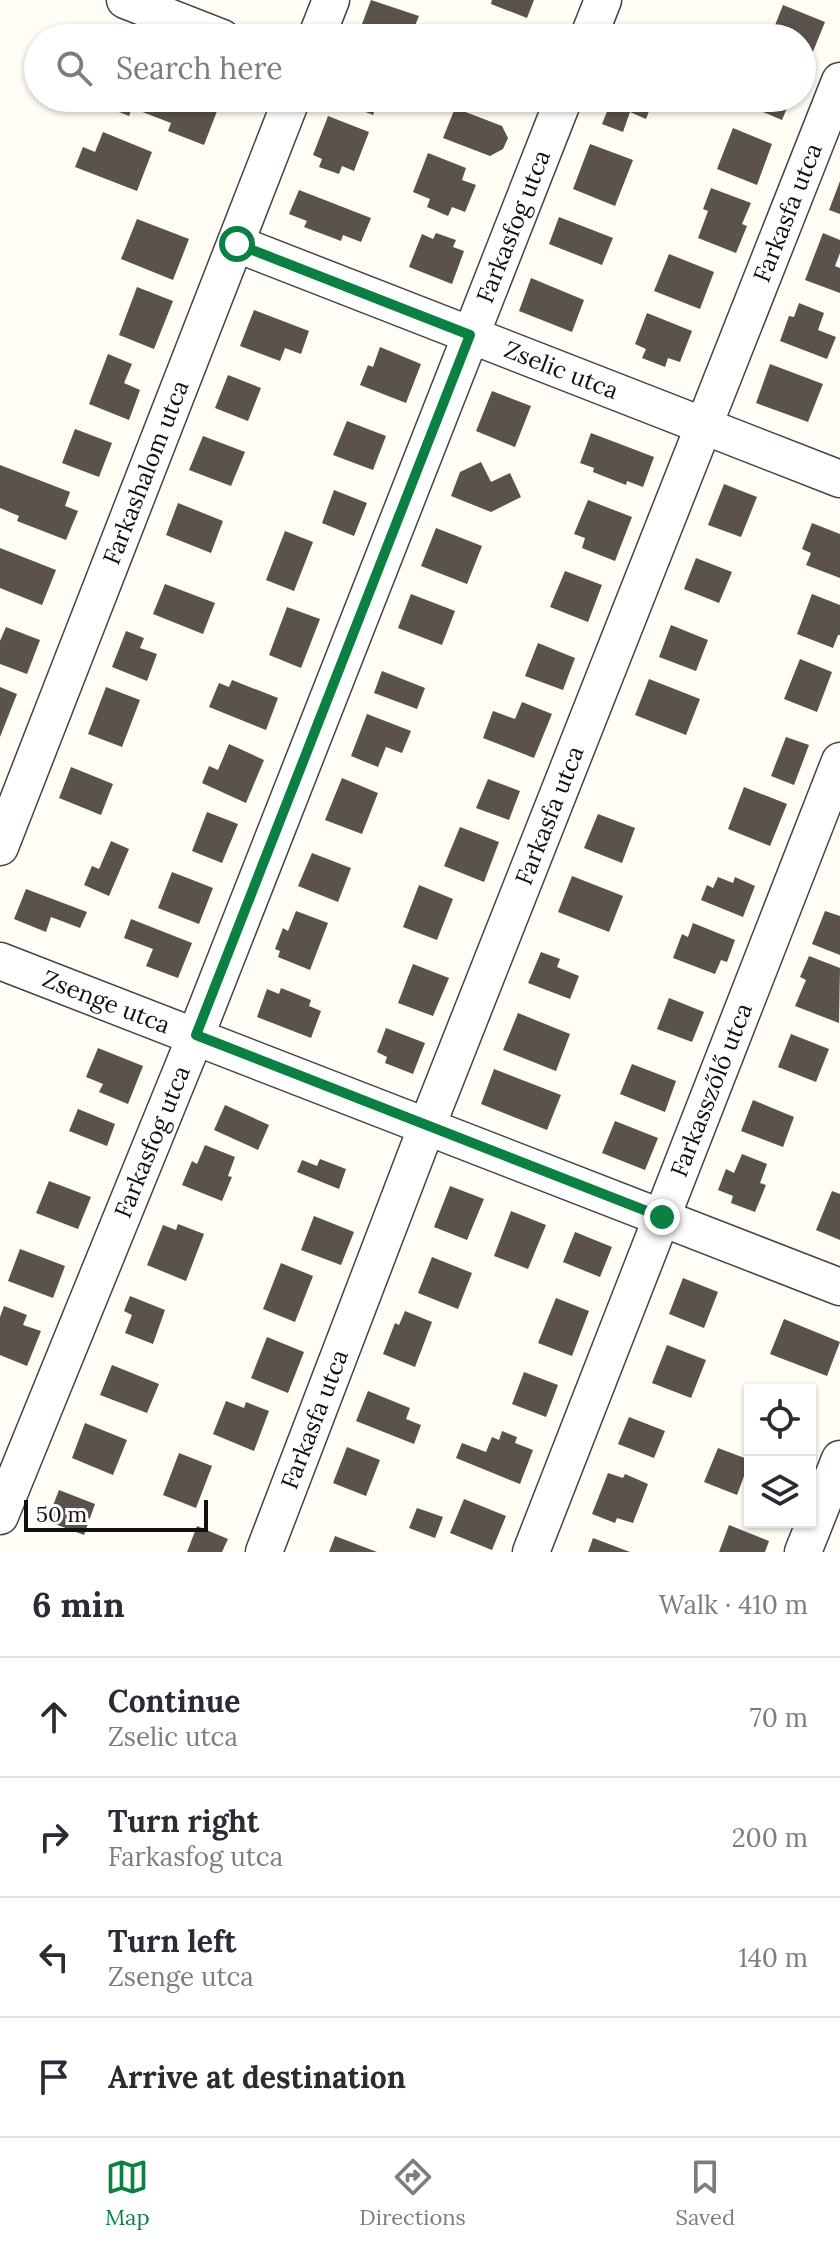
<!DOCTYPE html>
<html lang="en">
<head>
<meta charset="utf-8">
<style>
  body { margin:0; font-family:Lora,serif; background:#f7f7f7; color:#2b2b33 }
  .controls { position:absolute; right:24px; bottom:24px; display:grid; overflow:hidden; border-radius:0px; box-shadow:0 2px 6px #0004 }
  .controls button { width:72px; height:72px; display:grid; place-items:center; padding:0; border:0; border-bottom:2px solid #e1e1e2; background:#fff; color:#2b2b33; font:40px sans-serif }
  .scale { position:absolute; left:24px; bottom:20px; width:184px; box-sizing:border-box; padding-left:8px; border:4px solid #111; border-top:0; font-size:22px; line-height:28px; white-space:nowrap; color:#111; -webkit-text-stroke:6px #fff; paint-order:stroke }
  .stop { position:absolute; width:24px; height:24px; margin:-18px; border:6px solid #0b8043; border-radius:50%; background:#fff }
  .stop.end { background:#0b8043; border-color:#fff; box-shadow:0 2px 8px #0008 }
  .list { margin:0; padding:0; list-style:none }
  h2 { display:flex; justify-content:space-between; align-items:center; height:104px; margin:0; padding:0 32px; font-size:34px }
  h2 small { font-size:26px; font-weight:400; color:#7c7c81 }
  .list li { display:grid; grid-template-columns:52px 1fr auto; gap:24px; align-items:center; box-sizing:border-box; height:120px; padding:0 32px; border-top:2px solid #e1e1e2 }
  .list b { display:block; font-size:30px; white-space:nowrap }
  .list p { margin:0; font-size:26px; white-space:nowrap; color:#7c7c81 }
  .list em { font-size:26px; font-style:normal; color:#7c7c81 }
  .icon { flex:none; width:44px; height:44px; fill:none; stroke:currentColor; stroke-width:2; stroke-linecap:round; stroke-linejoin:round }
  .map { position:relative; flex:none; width:840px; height:1552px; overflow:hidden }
  .search { position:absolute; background:#fff; box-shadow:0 2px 6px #0004; left:24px; right:24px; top:24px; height:88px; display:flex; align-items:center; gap:20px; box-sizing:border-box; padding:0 28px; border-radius:44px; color:#7c7c81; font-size:30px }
  .sheet { height:584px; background:#fff }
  nav { display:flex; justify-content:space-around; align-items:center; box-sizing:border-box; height:112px; border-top:2px solid #e1e1e2; background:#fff; font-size:22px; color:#7c7c81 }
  nav a { display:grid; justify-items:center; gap:4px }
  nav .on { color:#0b8043 }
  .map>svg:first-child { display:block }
  .building { fill:#5a524d }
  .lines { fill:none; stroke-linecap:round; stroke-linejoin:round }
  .minor-casing { stroke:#444; stroke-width:39 }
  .minor { stroke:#fff; stroke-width:36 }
  .route { stroke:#0b8043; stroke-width:10 }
  .labels { text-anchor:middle; stroke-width:8; stroke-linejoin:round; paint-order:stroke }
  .street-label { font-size:24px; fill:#111; stroke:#fff }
</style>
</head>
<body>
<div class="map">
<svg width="840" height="1552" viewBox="0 0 840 1552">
  <rect width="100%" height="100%" fill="#fffdf5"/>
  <!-- building -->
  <path class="building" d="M371 0 419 16 410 38H375L359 32Z
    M492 0H534L527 18 491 4Z
    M783 5 825 22 810 59 802 56V38H770Z
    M634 25 650 31 652 25 686 38H629Z
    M96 98H200L219 106 204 145 168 131 171 123 132 108 129 116 94 102Z
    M331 98H379L373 115Z
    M608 98H654L646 119 630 112 623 132 602 124 610 104 606 103Z
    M746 98H791L782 120 744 104Z
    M455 108 502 126 508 138 503 149 490 156 443 138Z
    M328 116 369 132 354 171 342 166 339 174 319 167 322 159 313 155Z
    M733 128 772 144 757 185 717 169Z
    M103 132 152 152 137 191 75 167 83 147 95 152Z
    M590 144 633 160 615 206 573 189Z
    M428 153 466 168 462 180 476 185 465 212 452 207 448 216 427 207 430 199 413 192Z
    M840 181V214L829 210Z
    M711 188 751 203 742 224 747 226 736 253 698 238 708 211 703 209Z
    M299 190 371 218 361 242 343 235 341 241 304 227 307 221 289 214Z
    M559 217 613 238 602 265 549 244Z
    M137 219 189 239 173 280 121 259Z
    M436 233 456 240 453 247 464 251 452 284 409 267 422 234 433 239Z
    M823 233 840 240V253L835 266 840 268V293L805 280Z
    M669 254 714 272 700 309 654 291Z
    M531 278 584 300 572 332 519 311Z
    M137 287 173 301 154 349 119 335Z
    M799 303 824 313 818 330 836 337 827 359 780 341 789 316 794 317Z
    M254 310 309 331 301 354 285 348 280 361 240 346Z
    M647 313 692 331 680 362 668 358 665 367 642 358 646 349 635 344Z
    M380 347 421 364 406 403 360 385 368 365 373 367Z
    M108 354 132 364 124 383 140 390 129 420 89 404Z
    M770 364 823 384 808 422 756 403Z
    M228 375 261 388 248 421 215 408Z
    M492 391 531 406 515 447 476 431Z
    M347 421 386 436 373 470 333 455Z
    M75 429 112 443 99 477 62 463Z
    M591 433 654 457 643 487 627 481 626 485 593 472 594 468 580 463Z
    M203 436 245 452 231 486 189 470Z
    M481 462 491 482 510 473 521 497 491 512 451 496 460 472Z
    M0 465 70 492 65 506 78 511 66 540 17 521 19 516 0 508Z
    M724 484 757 497 741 537 708 525Z
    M334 490 367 503 354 536 322 523Z
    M588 500 632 517 615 561 582 548 585 538 574 534Z
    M178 503 223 521 211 553 166 535Z
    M812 523 840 534V578L806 565 811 553 802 549Z
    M436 528 482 546 467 584 421 566Z
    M285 531 313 542 294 591 266 580Z
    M0 548 56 570 42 605 0 588Z
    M696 558 732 572 719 603 684 589Z
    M565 571 602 585 588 622 550 607Z
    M165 584 215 603 203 634 153 614Z
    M411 594 455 611 442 645 398 628Z
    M812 594 840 605V635H838L833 648 797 634Z
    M287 607 320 619 301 668 269 655Z
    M671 625 708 640 696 671 659 657Z
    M6 627 40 640 27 674 0 664V641Z
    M126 631 144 638 140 648 157 654 147 681 112 667Z
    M538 643 575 658 563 690 525 676Z
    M800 659 832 672 817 712 784 699Z
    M382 671 425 688 417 709 374 693Z
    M649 679 700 699 686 735 635 715Z
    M232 680 278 698 266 730 209 707 219 683 229 687Z
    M0 687 17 694 0 737Z
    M106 687 140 700 122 747 88 734Z
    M522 702 552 714 534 758 483 738 493 711 515 719Z
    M367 714 411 731 402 753 386 747 378 767 351 756Z
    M786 737 809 745 794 785 771 776Z
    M229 744 264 760 246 803 202 783 209 766 218 770Z
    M71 767 113 784 101 815 59 798Z
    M342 778 378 793 362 834 325 820Z
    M488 779 520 791 509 820 476 808Z
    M744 787 787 804 770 846 728 829Z
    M207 812 238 824 222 863 192 851Z
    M598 814 635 828 622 863 584 848Z
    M460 827 499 842 484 882 444 866Z
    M111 841 129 849 109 896 84 885 92 866 99 869Z
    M312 853 351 868 338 902 298 886Z
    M172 872 213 888 199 924 158 908Z
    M572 876 623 896 609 932 558 912Z
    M718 877 733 883 735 877 755 886 743 917 701 900 707 885 713 888Z
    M419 885 453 899 437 940 403 927Z
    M26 889 87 912 80 928 51 917 46 932 14 919Z
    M296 911 328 923 310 970 278 957 280 951 275 949 283 928 288 931Z
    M825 911 840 916V955L812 944Z
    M131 919 192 943 178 978 146 966 153 949 124 938Z
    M693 923 735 940 727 962 721 960 715 974 673 958 682 934 688 937Z
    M541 952 560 959 557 967 579 976 570 999 528 983Z
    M809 956 840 968 839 1023 795 1006 806 980 800 977Z
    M413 964 449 978 433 1016 398 1003Z
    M281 988 311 1000 309 1006 321 1011 311 1038 257 1017 267 989 279 994Z
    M669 998 704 1012 692 1042 657 1029Z
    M518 1013 570 1034 556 1071 503 1050Z
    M386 1028 425 1043 413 1074 385 1063 387 1057 377 1052Z
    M791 1034 829 1049 816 1082 778 1067Z
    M98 1048 143 1066 128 1104 99 1092 103 1084 86 1077Z
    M632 1064 676 1081 665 1112 620 1094Z
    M494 1069 561 1095 547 1130 481 1104Z
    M753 1100 794 1117 783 1147 741 1131Z
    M225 1105 269 1125 258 1150 214 1130Z
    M78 1109 115 1124 107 1146 69 1131Z
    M615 1121 658 1138 645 1170 602 1153Z
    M205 1145 235 1157 228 1176 232 1177 222 1201 182 1185 192 1161 197 1164Z
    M742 1154 767 1164 760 1183 766 1185 755 1212 731 1203 733 1196 718 1190 726 1169 734 1173Z
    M320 1159 346 1169 339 1189 297 1172 302 1160 317 1166Z
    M49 1181 91 1197 78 1229 36 1213Z
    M450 1186 484 1199 467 1240 434 1227Z
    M832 1191 840 1194V1240L816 1230Z
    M511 1211 546 1225 528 1269 494 1256Z
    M314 1216 354 1232 341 1265 301 1250Z
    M178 1224 204 1234 186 1281 147 1265 163 1225 176 1230Z
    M575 1232 612 1247 600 1277 563 1262Z
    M20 1249 65 1266 53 1298 8 1281Z
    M432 1257 472 1273 458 1309 418 1293Z
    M281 1263 313 1276 295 1322 263 1309Z
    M683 1278 718 1292 704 1328 669 1314Z
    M130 1296 165 1310 153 1344 125 1333 132 1315 124 1311Z
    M556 1298 589 1311 572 1356 538 1343Z
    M4 1306 27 1315 23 1325 41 1331 27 1366 0 1355V1317Z
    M405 1311 432 1322 415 1367 383 1354 395 1323 399 1325Z
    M784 1319 840 1342 827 1376 770 1354Z
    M267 1337 304 1352 288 1393 251 1378Z
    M667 1345 706 1360 691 1398 652 1383Z
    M112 1365 159 1384 147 1413 100 1395Z
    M524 1372 558 1385 546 1417 512 1404Z
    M368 1391 410 1408 406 1419 421 1425 414 1444 356 1421Z
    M226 1401 244 1408 246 1402 269 1411 254 1451 213 1434Z
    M629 1417 665 1431 654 1458 618 1444Z
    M85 1423 127 1440 113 1475 72 1458Z
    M502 1431 517 1437 515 1443 533 1450 520 1484 456 1458 462 1443 486 1452 492 1437 499 1440Z
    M347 1447 380 1460 366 1496 333 1483Z
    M718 1448 750 1460 737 1495 704 1482Z
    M179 1453 212 1466 196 1508 163 1495Z
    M608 1473 623 1478 625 1474 648 1484 633 1523 617 1518 615 1523 592 1514Z
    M59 1490 95 1504 84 1535 47 1521Z
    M464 1499 506 1516 492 1550 450 1533Z
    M417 1508 443 1517 435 1538 409 1528Z
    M729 1525 769 1541 765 1552H719Z
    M197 1526 228 1539 222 1552H187Z
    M335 1536 377 1552H329Z
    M593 1538 630 1552H588Z"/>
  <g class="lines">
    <defs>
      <g id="minor">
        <path d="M125 0 222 38"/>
        <path d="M316 38 331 0"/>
        <path d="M588 38 603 0"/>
        <path id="s1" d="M237 244 840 479"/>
        <path id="s2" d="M0 847 292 98"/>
        <path id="s3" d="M0 961 840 1287"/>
        <path id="s4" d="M0 1516 196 1035 564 98"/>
        <path id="s5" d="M264 1552 427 1126 840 81"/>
        <path id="s6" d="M531 1552 840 761"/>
        <path d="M803 1552 840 1459"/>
      </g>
    </defs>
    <!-- minor casing -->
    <use href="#minor" class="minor-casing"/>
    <!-- minor -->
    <use href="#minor" class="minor"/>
  </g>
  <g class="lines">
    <!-- route -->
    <path class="route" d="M237 244 470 335 196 1035 662 1217"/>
  </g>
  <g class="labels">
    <!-- street labels -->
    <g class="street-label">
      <text dy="8" stroke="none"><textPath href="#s5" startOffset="1438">Farkasfa utca</textPath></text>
      <text dy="8" stroke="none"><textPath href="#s4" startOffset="1388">Farkasfog utca</textPath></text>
      <text dy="8" stroke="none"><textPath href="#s1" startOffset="348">Zselic utca</textPath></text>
      <text dy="8" stroke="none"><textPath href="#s2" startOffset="402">Farkashalom utca</textPath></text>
      <text dy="8" stroke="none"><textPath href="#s5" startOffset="790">Farkasfa utca</textPath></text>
      <text dy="8" stroke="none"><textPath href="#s3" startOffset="114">Zsenge utca</textPath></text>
      <text dy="8" stroke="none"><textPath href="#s6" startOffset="496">Farkasszőlő utca</textPath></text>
      <text dy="8" stroke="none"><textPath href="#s4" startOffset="404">Farkasfog utca</textPath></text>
      <text dy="8" stroke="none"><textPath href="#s5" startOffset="142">Farkasfa utca</textPath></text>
    </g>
  </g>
</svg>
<div class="controls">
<button><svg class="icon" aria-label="locate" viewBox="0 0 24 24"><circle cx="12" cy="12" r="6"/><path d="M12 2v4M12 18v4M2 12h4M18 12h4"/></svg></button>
<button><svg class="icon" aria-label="layers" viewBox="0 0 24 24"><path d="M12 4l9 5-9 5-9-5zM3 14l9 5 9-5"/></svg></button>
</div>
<div class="scale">50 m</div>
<div class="stop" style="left:237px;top:244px"></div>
<div class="stop end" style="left:662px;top:1217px"></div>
<div class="search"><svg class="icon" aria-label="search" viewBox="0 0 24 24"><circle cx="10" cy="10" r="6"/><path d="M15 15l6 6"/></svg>Search here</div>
</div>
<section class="sheet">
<h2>6 min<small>Walk · 410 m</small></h2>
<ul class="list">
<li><svg class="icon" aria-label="ahead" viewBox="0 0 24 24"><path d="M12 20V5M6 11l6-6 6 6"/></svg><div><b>Continue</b><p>Zselic utca</p></div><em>70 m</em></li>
<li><svg class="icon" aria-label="right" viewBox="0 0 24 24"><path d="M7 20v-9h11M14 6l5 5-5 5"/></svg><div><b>Turn right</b><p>Farkasfog utca</p></div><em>200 m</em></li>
<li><svg class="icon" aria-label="left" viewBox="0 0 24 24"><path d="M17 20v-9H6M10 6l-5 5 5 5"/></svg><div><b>Turn left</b><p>Zsenge utca</p></div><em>140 m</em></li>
<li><svg class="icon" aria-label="arrive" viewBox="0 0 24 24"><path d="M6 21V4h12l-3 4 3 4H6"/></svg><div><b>Arrive at destination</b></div></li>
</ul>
</section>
<nav>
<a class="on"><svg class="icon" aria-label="map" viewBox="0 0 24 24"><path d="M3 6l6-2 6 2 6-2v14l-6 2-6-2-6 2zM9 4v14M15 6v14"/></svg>Map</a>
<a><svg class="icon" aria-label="directions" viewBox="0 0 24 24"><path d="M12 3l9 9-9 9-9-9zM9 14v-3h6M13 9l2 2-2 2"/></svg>Directions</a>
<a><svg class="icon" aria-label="saved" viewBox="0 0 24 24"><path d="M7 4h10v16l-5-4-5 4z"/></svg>Saved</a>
</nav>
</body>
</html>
